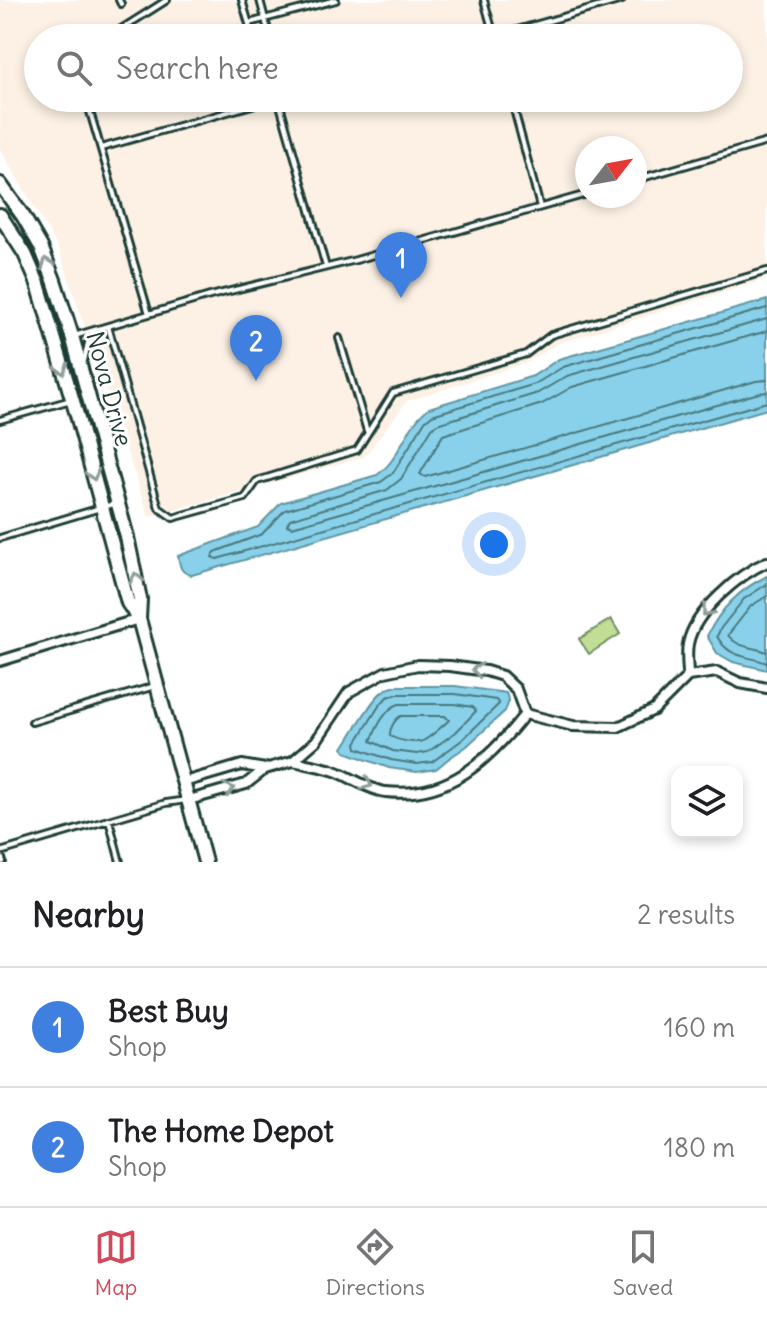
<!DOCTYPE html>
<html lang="en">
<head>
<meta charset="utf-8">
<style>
  body { margin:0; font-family:Delius,sans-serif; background:#f2f2f2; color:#202124 }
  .controls { position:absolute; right:24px; bottom:24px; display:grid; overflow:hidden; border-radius:16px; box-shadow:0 4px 12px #0003 }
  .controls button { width:72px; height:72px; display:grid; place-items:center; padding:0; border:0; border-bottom:2px solid #e0e0e0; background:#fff; color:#202124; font:40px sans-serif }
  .compass { position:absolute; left:575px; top:136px; width:72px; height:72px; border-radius:50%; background:#fff; box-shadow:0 4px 12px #0003; rotate:59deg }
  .you { position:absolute; left:494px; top:544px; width:28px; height:28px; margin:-20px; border:6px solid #fff; border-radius:50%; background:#1a73e8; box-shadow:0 0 0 12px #1a73e833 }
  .badge { display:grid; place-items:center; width:52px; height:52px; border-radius:50%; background:#d1495b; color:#fff; font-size:26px; font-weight:700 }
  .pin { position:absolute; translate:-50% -66px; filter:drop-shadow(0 2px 4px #0008) }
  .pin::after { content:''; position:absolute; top:42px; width:28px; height:24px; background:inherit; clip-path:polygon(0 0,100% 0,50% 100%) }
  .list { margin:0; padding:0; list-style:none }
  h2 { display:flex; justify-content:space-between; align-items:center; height:104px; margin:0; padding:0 32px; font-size:34px }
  h2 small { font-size:26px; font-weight:400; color:#757577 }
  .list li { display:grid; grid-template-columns:52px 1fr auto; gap:24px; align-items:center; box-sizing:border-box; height:120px; padding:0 32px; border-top:2px solid #e0e0e0 }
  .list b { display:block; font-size:30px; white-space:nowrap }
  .list p { margin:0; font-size:26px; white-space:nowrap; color:#757577 }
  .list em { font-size:26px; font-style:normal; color:#757577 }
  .icon { flex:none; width:44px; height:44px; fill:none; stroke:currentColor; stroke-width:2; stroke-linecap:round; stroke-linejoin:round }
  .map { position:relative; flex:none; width:767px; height:862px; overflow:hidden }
  .search { position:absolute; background:#fff; box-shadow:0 4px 12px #0003; left:24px; right:24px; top:24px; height:88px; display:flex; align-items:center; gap:20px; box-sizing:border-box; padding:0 28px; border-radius:44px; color:#757577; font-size:30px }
  .sheet { height:344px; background:#fff }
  nav { display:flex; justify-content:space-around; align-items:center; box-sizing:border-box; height:112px; border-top:2px solid #e0e0e0; background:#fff; font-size:22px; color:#757577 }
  nav a { display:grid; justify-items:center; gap:4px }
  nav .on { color:#d1495b }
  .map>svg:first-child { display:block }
  .built { fill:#fcf1e4; fill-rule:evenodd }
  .green { fill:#c2de95; stroke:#708e64; stroke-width:2 }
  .water { fill:#89d1ea; stroke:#5f96a1; stroke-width:2 }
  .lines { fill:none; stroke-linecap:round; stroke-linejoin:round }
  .shore { stroke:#49787d; stroke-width:2 }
  .lane-casing { stroke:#1f3d34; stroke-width:10 }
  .street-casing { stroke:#1f3d34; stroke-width:14 }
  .secondary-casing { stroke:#1f3d34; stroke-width:18 }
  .lane { stroke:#fff; stroke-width:4 }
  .street { stroke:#fff; stroke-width:8 }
  .secondary { stroke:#fff; stroke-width:12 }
  .oneway { stroke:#8f9e9a }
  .labels { text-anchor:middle; stroke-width:6; stroke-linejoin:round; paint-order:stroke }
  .street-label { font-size:24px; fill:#1f3d34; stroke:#fff }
</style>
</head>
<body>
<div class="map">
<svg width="767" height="862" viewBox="0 0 767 862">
  <rect width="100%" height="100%" fill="#fff"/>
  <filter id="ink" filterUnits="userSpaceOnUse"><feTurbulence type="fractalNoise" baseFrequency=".0125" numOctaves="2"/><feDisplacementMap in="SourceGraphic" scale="16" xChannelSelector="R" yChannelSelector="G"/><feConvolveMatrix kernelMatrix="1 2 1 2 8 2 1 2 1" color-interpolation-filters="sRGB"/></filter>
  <g filter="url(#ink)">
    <!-- built -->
    <path class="built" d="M0 0H767V279L559 343 528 362 407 401 364 457 149 517 59 249 0 149ZM38 38H729V98H38ZM587 148H635V196H587Z"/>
    <!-- green -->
    <path class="green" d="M611 619 620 634 589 654 579 639Z"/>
    <!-- water -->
    <path class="water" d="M767 300V409L192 575C180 573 180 566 178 556L258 527 281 503 377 475C401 459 405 425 429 408L533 376 559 359Z
      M767 576V670L733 662 717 653 707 636C721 608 739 590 767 576Z
      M397 686H455L506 693C509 700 509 704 505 711L467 746 448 759 436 769 417 772 389 768 345 752 343 748C351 736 374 695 385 690 388 688 393 687 397 686Z"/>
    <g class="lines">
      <!-- shore -->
      <path class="shore" d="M767 308 563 367 535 384 432 415 425 421 393 473 381 482 285 510 262 534 215 552 212 557 217 559 767 402
        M767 319 567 376 538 393 437 424 432 428 401 479 387 490 290 519 287 525 292 527 759 393 767 392
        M767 331 572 387 542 404 443 435 420 474 425 477 756 381 767 380
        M767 584 744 599 721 628 717 636C728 658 746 655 767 663
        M767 596 751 606 728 635C737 648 754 647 767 652
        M398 694H455L496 700 499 704 462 740 432 762 417 764 391 760 357 748 356 743 379 706 387 697Z
        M399 704H454L473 707 476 711 456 732 428 752 417 754 393 751 371 741C376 729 385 708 399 704Z
        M401 716H445L449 720C444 725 429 738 423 741 414 744 397 740 390 736 389 729 395 719 401 716Z"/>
      <defs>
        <path id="lane" d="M119 0 121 4
          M242 0 253 38
          M260 0 270 38
          M484 0 494 36
          M249 23 336 0
          M107 38 167 0
          M489 38 622 0
          M86 98 149 314
          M278 98 326 267
          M511 98 540 207
          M101 148 277 98
          M635 180 767 142
          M108 326 159 508 173 518 245 498 257 481 357 450 393 393 526 354 551 335 767 271
          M74 336 210 296 356 260 587 194
          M339 338 367 431
          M84 361 88 343 97 329
          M0 420 71 400
          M0 538 117 503
          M32 722 155 686
          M109 820 120 862
          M3 862 0 852 166 803 187 800"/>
        <path id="street" d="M767 562C739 574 694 612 688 644 686 654 688 666 688 676L717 672 740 683 767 688
          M0 661 139 619
          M525 714 573 726 618 727 654 710 688 676
          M184 782 242 765 265 769 293 761 316 741 349 692 385 672 418 665 450 666 486 671 502 676 516 689 525 714C489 760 448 799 386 792 369 790 351 777 335 771 321 766 306 764 293 761
          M189 800 246 784 265 769"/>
        <path id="secondary" d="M0 184 23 216 41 247 54 280 72 336 127 537 140 599 139 619
          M0 215 25 254 38 284 77 415 128 603 139 619 205 862"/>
      </defs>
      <!-- lane casing -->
      <use href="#lane" class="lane-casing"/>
      <!-- street casing -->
      <use href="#street" class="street-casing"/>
      <!-- secondary casing -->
      <use href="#secondary" class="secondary-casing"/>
      <!-- lane -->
      <use href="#lane" class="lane"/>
      <!-- street -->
      <use href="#street" class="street"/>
      <!-- secondary -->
      <use href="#secondary" class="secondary"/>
    </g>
    <!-- one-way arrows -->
    <defs><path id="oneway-chevron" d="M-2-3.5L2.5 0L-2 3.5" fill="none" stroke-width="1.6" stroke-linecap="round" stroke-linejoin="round" transform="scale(2)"/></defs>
    <g class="oneway">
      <use href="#oneway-chevron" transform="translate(47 263) rotate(-112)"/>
      <use href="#oneway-chevron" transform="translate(62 369) rotate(74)"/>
      <use href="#oneway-chevron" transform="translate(93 475) rotate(75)"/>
      <use href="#oneway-chevron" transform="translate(136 578) rotate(-102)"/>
      <use href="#oneway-chevron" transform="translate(707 611) rotate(130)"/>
      <use href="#oneway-chevron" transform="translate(477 670) rotate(-171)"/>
      <use href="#oneway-chevron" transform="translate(367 784) rotate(23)"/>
      <use href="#oneway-chevron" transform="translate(229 789) rotate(-16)"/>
    </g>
  </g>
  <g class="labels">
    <!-- street labels -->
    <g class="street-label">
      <text transform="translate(109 389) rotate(75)" y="8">Nova Drive</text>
    </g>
  </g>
</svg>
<div class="controls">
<button><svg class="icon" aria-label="layers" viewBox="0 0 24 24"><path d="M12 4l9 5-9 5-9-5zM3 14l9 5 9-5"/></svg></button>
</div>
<svg class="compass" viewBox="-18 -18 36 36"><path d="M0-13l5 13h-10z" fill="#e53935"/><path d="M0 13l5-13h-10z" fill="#757577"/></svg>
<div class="you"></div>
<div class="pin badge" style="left:401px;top:298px;background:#3f7fe0">1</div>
<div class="pin badge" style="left:256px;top:381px;background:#3f7fe0">2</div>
<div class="search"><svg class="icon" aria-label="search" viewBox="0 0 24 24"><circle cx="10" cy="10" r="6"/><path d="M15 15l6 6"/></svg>Search here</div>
</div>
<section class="sheet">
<h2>Nearby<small>2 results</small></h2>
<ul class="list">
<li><span class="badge" style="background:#3f7fe0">1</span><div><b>Best Buy</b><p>Shop</p></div><em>160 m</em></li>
<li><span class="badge" style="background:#3f7fe0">2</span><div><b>The Home Depot</b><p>Shop</p></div><em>180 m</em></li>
</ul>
</section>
<nav>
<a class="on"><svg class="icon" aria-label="map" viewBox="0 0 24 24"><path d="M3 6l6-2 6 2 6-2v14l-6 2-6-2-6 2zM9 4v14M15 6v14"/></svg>Map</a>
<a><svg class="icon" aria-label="directions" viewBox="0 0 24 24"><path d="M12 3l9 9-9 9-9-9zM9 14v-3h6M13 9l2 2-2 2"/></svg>Directions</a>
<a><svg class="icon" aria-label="saved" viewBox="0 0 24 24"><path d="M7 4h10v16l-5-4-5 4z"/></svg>Saved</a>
</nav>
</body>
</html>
